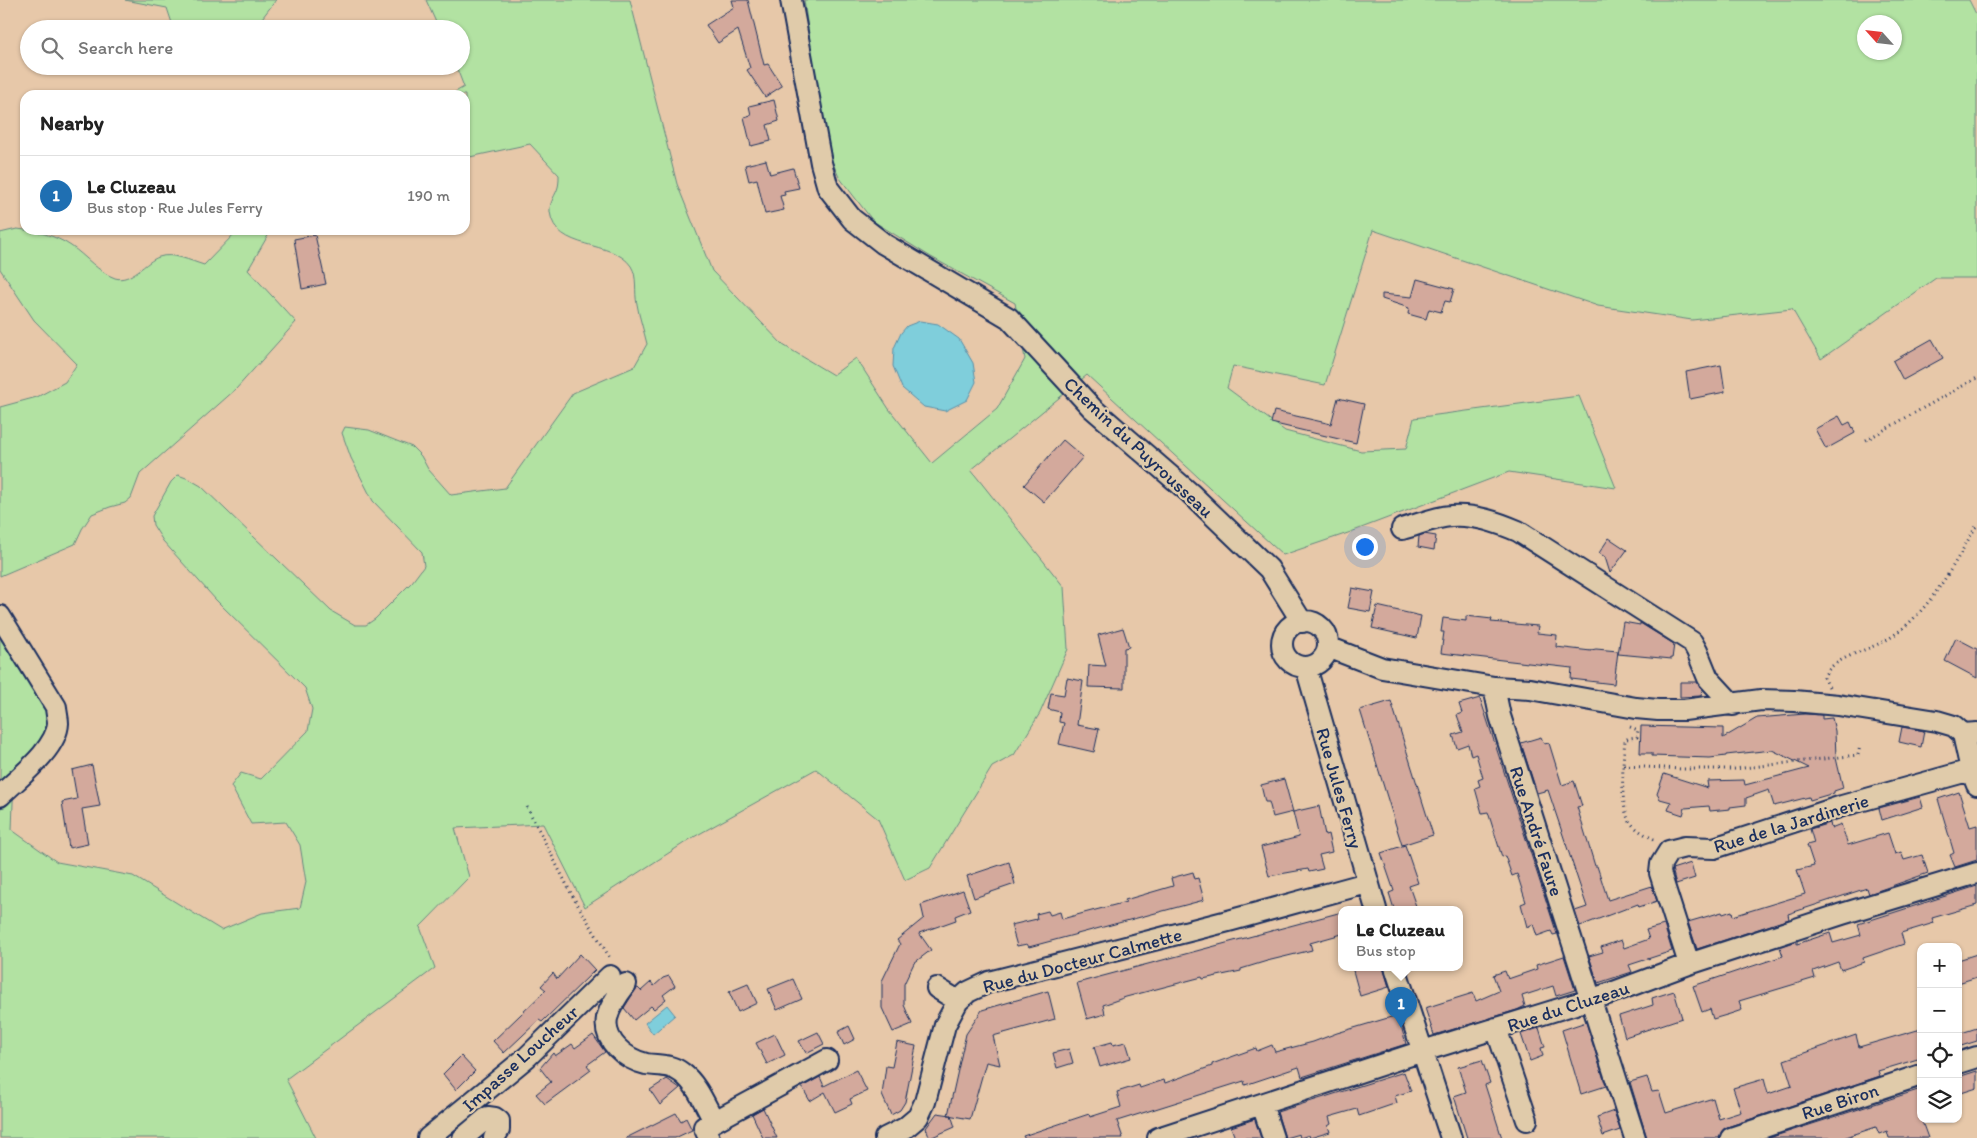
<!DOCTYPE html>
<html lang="en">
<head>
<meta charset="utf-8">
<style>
  body { margin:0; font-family:Itim,sans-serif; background:#f6f6f6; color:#222 }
  .controls { position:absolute; right:15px; bottom:15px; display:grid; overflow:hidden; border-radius:10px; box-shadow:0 1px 4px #0004 }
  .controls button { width:45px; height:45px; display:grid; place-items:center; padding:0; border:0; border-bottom:1px solid #e0e0e0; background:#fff; color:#222; font:25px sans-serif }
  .compass { position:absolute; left:1857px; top:15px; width:45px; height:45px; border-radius:50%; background:#fff; box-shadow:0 1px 4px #0004; rotate:297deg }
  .you { position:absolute; left:1364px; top:546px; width:18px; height:18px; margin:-12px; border:4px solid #fff; border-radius:50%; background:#1a73e8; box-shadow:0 0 0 8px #1a73e833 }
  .badge { display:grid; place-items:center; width:32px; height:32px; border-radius:50%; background:#1f6fb2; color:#fff; font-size:16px; font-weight:700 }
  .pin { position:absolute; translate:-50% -41px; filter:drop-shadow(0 1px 2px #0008) }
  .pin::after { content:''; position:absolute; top:26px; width:18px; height:15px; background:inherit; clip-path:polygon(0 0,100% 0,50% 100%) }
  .popup { position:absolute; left:1338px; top:906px; width:125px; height:65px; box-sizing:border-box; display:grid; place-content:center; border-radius:10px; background:#fff; filter:drop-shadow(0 1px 4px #0005); font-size:16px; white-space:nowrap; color:#767676 }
  .popup b { font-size:19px; color:#222 }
  .popup::after { content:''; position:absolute; left:50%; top:100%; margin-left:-10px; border:10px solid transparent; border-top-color:#fff }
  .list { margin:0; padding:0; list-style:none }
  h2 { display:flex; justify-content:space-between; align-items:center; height:65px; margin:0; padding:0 20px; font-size:21px }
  h2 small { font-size:16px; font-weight:400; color:#767676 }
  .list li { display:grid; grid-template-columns:32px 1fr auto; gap:15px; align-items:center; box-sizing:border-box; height:80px; padding:0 20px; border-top:1px solid #e0e0e0 }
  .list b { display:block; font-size:19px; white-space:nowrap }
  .list p { margin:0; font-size:16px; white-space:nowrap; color:#767676 }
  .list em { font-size:16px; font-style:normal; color:#767676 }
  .icon { flex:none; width:28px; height:28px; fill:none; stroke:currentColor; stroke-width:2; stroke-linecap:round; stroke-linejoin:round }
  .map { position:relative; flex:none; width:1977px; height:1138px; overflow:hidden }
  .search { position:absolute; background:#fff; box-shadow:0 1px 4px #0004; left:20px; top:20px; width:450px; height:55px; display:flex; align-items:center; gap:12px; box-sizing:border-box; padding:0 18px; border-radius:28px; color:#767676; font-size:19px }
  .panel { position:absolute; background:#fff; box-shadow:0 1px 4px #0004; left:20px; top:90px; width:450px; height:145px; border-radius:15px }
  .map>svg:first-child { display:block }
  .green { fill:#b2e2a2; stroke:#668880; fill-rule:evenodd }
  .water { fill:#7fcedb; stroke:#578ea9 }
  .building { fill:#d3a99c; stroke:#1b2f5e }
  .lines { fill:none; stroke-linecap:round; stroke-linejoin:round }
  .minor-casing { stroke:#1b2f5e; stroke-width:24 }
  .path { stroke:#1b2f5e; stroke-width:3; stroke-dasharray:1 4; stroke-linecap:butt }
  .minor { stroke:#e0cbaa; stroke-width:20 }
  .labels { text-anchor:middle; stroke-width:4.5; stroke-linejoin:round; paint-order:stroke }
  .street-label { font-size:19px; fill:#1b2f5e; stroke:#e0cbaa }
</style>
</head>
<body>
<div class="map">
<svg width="1977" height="1138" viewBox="0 0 1977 1138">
  <rect width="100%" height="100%" fill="#e7c8a9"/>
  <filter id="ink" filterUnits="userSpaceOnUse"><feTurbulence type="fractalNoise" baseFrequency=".02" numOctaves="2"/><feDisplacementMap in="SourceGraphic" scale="10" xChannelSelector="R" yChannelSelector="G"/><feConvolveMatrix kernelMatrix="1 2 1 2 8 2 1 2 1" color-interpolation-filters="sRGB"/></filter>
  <g filter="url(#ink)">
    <!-- green -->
    <path class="green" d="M125 0H276L256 26 251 29H174L167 8Z
      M426 0H630L677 184 712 271 783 345 833 375 856 358 889 409 932 463 997 409 1025 359 1015 303 931 257 873 221 839 177 824 143 804 0H1969L1977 16V278H1936L1821 359 1792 309 1692 320 1598 306 1373 230 1325 385 1233 366 1227 388 1285 431 1361 451 1406 449 1414 418 1579 396 1616 488 1509 472 1348 533 1283 555 1087 375 971 470 1064 587 1068 649 1040 713 1014 755 992 767 930 868 905 880 878 819 816 769 692 838 585 907 543 824 455 828 469 877 420 927 435 968 286 1079 316 1138H0V623L52 723 14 776 12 830 57 862 133 876 221 930 262 913 300 908 306 882 300 845 286 822 251 824 231 786 241 773 261 779 308 731 312 709 305 688 216 600 163 541 153 525 152 516 171 482 178 475 189 479 201 486 331 611 355 625H366L375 619 412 582 424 566 422 552 373 501 351 458 342 433 345 427 369 430 412 447 421 456 428 469 451 495 505 488 573 393 634 367 647 344C644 331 639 317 637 304 634 292 638 277 631 266 613 239 555 252 550 212 549 202 556 195 558 187 559 183 559 179 559 175L530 144 465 158V95H450L464 87 456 66H461V29H439ZM1864 22H1894V52H1864Z
      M17 229C36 231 55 235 71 246 86 256 98 272 115 278 131 283 146 261 159 257 172 252 191 261 204 265L238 230H270V232L248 270 296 322 236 389 140 474 131 498 125 503 110 507 92 514 82 529 75 544 0 576V407L37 397 65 382 77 364 34 320 0 269V233Z"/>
    <!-- water -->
    <path class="water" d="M920 321 938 324 959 339 973 363 976 382 967 400 945 411 924 407 902 388 893 366 894 348 901 333 907 326Z
      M667 1005 675 1015 653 1034 645 1023Z"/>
    <!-- building -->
    <path class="building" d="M732 0H748L764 65 768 64 782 86 765 97 747 70 750 68 738 30 718 43 706 25 734 7Z
      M774 100 779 121 767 125 771 141 751 146 744 117 751 115 749 106Z
      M766 160 770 174 793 168 799 188 784 191 785 195 780 196 784 210 765 214 757 179 749 181 745 165Z
      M315 235 326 284 302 289 294 239Z
      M1417 279 1454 289 1450 302 1445 301 1441 312 1429 309 1426 319 1408 314 1409 308 1382 299V294L1412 297Z
      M1932 339 1943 358 1903 380 1893 361Z
      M1721 365 1725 392 1690 399 1686 372Z
      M1338 398 1364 404 1356 443 1271 423 1274 411 1331 424Z
      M1839 416 1844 425 1850 422 1855 433 1826 449 1815 429Z
      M1063 440 1083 457 1044 502 1024 485Z
      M1424 534 1436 536 1434 550 1418 547 1419 536Z
      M1609 538 1627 550 1610 573 1605 557 1599 553Z
      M1352 588 1374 592 1370 612 1348 608Z
      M1377 606 1421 616 1417 638 1372 628Z
      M1466 616 1492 619 1491 622 1538 626 1537 633 1557 635 1556 647 1591 651V650L1596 649 1618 651 1614 684 1571 679 1572 668 1441 653 1444 632H1441L1443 618 1466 621Z
      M1623 622 1640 625V623L1674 644 1672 659 1618 654Z
      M1123 628 1129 647 1124 648V688L1088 687 1089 665 1106 666 1098 635Z
      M1956 638 1977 649V678L1945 661Z
      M1067 678 1083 681 1077 725 1099 729 1094 752 1059 744 1064 723 1059 722 1060 712 1048 709 1051 693 1064 695Z
      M1680 682H1697L1702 688 1701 696 1680 697Z
      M1480 698 1557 934 1553 935 1551 931 1537 936 1533 924 1527 927 1521 904 1526 902 1517 874 1512 876 1505 856 1502 857 1488 812 1482 813 1475 788 1480 786 1478 780 1483 778 1476 754 1471 756 1468 744 1457 748 1453 735 1463 732 1457 715 1462 713 1459 704Z
      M1391 701 1433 835 1402 845 1360 710Z
      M1805 714 1822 715V719L1832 718 1835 731 1836 758 1843 788 1834 791V793L1810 800 1809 797 1774 806 1769 790 1746 798V805L1730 807V809L1710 811 1709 806 1685 808 1683 815 1668 810 1671 802 1660 799 1657 794 1664 774 1708 788 1707 781 1744 780 1745 785 1809 768 1772 750 1726 755V756L1710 758 1652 756V753H1640L1641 726 1723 728V738L1757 718Z
      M1902 727 1924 731 1921 747 1899 742Z
      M1541 737 1544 744 1549 743 1562 785 1574 781 1582 806 1577 807 1595 866H1597L1608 900 1652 886 1657 901 1639 907 1638 904 1580 926 1575 911 1587 907 1548 790 1537 793 1521 743Z
      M92 765 100 806 82 809 88 844 69 848 62 802 77 799 72 770Z
      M1284 779 1293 812 1273 817 1269 802H1265L1261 785Z
      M1959 792 1970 827 1977 825V860L1955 867 1950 855 1954 853 1938 799Z
      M1920 797 1923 807 1882 820 1879 808Z
      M1319 806 1325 835 1328 834 1332 852 1319 855 1323 869 1309 872 1308 869 1269 876 1261 847 1299 837 1293 812Z
      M1830 823 1831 828 1841 824 1848 845 1888 833 1895 854 1901 852 1904 860 1922 855 1928 873 1869 894 1867 888 1788 914 1789 919 1697 949 1688 922 1722 912 1723 914 1732 911 1733 916 1805 894 1797 870 1814 866 1807 845 1814 843 1810 829Z
      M1405 845 1418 883 1409 886 1417 909H1394L1389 893 1394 891 1381 853Z
      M1009 862 1015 884 974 898 967 876Z
      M1691 863 1695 878 1676 884 1672 869Z
      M1193 872 1195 879 1198 878 1204 900 1040 944 1029 947 1027 944 1017 946 1011 925 1037 919 1036 914 1048 911 1050 915 1060 912 1062 919 1084 913 1126 902 1125 900 1173 886 1171 878Z
      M1977 886V905L1932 918 1934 923 1901 933 1904 944 1863 958 1864 962 1841 970 1838 962 1813 971 1815 978 1739 1001 1742 1010 1730 1014 1713 1019 1710 1009 1702 1012 1693 986 1783 956 1780 947 1797 941V944L1830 933 1833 943 1861 935 1858 924Z
      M963 890 970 910 955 916 956 920 919 933 931 950 914 963 904 984V1005L912 1024 893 1032 882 1008V981L900 944 897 940 924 918 921 905Z
      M1342 912V934L1310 943 1312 950 1267 961 1241 969V971L1203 979 1202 977 1126 997 1103 1005 1105 1014 1087 1019 1077 983Z
      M1664 925 1672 951 1629 965 1632 972 1598 983 1589 956 1603 952 1601 947 1621 940 1624 948 1649 939 1646 930Z
      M580 954 595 970 542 1022 539 1020 504 1053 493 1041 546 990 541 986 553 973 557 979Z
      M1977 954V977L1958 983V960Z
      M1564 956 1575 990 1556 996 1553 986 1522 996 1525 1006 1517 1010 1434 1035 1425 1008 1473 993 1476 1001 1499 991 1493 975 1505 971 1508 979 1537 969 1536 965Z
      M1352 967H1383L1389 987 1360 996Z
      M669 976 675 986 663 995 666 999 654 1009 651 1006 634 1020 624 1008 636 989 638 988 641 991 651 982 654 986 663 978Z
      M793 979 802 999 777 1010 768 989Z
      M748 984 757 1003 738 1012 729 992Z
      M1048 991 1055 1019 993 1036 1000 1065 986 1062 970 1119 948 1115 966 1034 982 1010Z
      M1674 991 1682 1018 1625 1037 1619 1016 1653 1005 1652 998Z
      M1398 1015 1406 1044 1302 1077 1299 1067 1245 1085 1244 1081 1117 1121 1123 1138H1024L1023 1136 1089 1114 1090 1117 1121 1107 1117 1092 1139 1085 1140 1088 1164 1080 1165 1083 1212 1066V1064L1256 1048 1257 1051 1272 1045 1275 1052 1313 1042 1337 1033Z
      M1586 1022 1606 1086 1581 1094 1562 1030Z
      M849 1026 855 1039 844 1045 838 1032Z
      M1539 1028 1545 1047 1541 1048 1543 1056 1530 1061 1521 1034Z
      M1977 1028V1041L1958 1047V1034Z
      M1921 1029V1058L1878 1071 1880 1076 1727 1127 1722 1131 1719 1138H1647L1630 1082 1647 1077 1652 1092 1659 1091 1666 1113 1713 1098 1719 1119 1741 1112 1733 1088 1764 1079 1768 1094 1792 1086 1784 1060 1856 1035 1859 1047Z
      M818 1032 824 1044 806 1053 799 1041Z
      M775 1034 785 1055 767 1064 756 1043Z
      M593 1035 605 1052 587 1065 591 1070 545 1104 536 1094 551 1082 540 1068 553 1053 555 1056 572 1044 575 1048Z
      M897 1042 916 1046 905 1102 900 1110 891 1115 882 1095 886 1066 892 1067Z
      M1112 1042 1113 1045 1126 1042 1131 1058 1100 1067 1094 1047Z
      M1069 1049 1073 1063 1057 1068 1053 1053Z
      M461 1056 475 1071 456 1090 443 1074Z
      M1482 1060 1490 1083 1485 1085 1502 1138H1467L1454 1096 1466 1092 1458 1067Z
      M856 1070 867 1091 850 1099 852 1104 835 1112 825 1092 810 1101 802 1087 820 1077 824 1086Z
      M1977 1071V1088L1958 1094V1077Z
      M1404 1072 1411 1091 1395 1096 1397 1103 1359 1116 1357 1109 1329 1117 1331 1124 1328 1126 1330 1132 1310 1138 1309 1135 1300 1138 1299 1134 1285 1138 1277 1112Z
      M667 1079 680 1088 660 1105 650 1090Z
      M1921 1089V1119L1928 1138H1889L1887 1131 1879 1134 1876 1127 1843 1138H1769Z
      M763 1108 777 1138H763L752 1114Z
      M1614 1111 1620 1130 1603 1136 1597 1117Z
      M676 1113 681 1121 686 1118 692 1130 675 1138H626Z
      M937 1113 951 1115 955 1127 930 1138 926 1128Z
      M1255 1119 1261 1138H1235L1231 1127Z"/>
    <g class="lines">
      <defs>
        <path id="minor" d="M791 0 821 163 828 188 852 219 884 244 1009 318 1092 408 1190 493 1269 569 1302 622
          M1402 529C1417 525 1435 517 1451 516 1474 514 1497 522 1518 531L1692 642 1697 651 1708 678 1733 705
          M0 616 56 707C56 712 58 718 58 723 57 749 18 778 0 796
          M1282 644a23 23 0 1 1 46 0a23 23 0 1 1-46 0Z
          M1328 647 1382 668 1494 687 1530 689 1636 708 1658 710H1684L1761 700 1794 701 1838 705 1937 721 1954 726 1963 734 1977 733
          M1306 667 1376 909
          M1494 687 1500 716 1635 1138
          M1963 734 1971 770 1977 785
          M1689 964 1660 873 1661 864 1669 851 1685 847 1714 848 1842 806 1971 770
          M1395 967 1451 1138
          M626 984C619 993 610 1007 607 1018 603 1041 625 1059 646 1064 659 1066 671 1064 682 1073 697 1084 705 1105 714 1121
          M937 988 958 1001
          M1496 1028 1527 1120
          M1958 1063 1977 1057
          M1262 1104 1273 1138
          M428 1138 527 1057 610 976
          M463 1138 488 1117 495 1118 499 1121V1130L494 1138
          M709 1138 704 1127 827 1060
          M885 1138 905 1128 918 1117 925 1102 945 1025 958 1001 968 992 989 982 1232 920 1367 883
          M1158 1138 1423 1051 1611 993 1689 964 1842 914 1977 873
          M1731 1138 1921 1075"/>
      </defs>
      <!-- minor casing -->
      <use href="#minor" class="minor-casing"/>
      <!-- path -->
      <path class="path" d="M1866 440 1977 378
        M1829 687 1824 678C1829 658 1871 650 1888 639 1930 613 1953 565 1977 525
        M1630 727 1638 730 1637 737 1629 738 1625 740C1623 760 1619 806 1630 822 1636 830 1647 836 1656 840
        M1624 766 1682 769H1734L1858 755 1860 746
        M527 807 573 897 610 958"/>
      <!-- minor -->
      <use href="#minor" class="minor"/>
    </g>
  </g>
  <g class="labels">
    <!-- street labels -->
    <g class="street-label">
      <text transform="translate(1139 447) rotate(43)" y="7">Chemin du Puyrousseau</text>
      <text transform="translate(1340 788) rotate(74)" y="7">Rue Jules Ferry</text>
      <text transform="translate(1791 823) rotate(-17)" y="7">Rue de la Jardinerie</text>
      <text transform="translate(1537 831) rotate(72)" y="7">Rue André Faure</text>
      <text transform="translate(1082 960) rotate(-15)" y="7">Rue du Docteur Calmette</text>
      <text transform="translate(1568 1006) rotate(-18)" y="7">Rue du Cluzeau</text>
      <text transform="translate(520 1058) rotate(-42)" y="7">Impasse Loucheur</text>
      <text transform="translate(1840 1101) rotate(-18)" y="7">Rue Biron</text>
    </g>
  </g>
</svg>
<div class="controls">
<button>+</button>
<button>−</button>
<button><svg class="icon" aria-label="locate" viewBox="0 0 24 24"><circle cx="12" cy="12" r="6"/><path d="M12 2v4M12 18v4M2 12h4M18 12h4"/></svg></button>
<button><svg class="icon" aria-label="layers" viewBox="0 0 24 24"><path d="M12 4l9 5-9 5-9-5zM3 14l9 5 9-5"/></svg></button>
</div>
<svg class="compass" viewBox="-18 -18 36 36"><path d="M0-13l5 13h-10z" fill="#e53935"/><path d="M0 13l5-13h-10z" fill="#767676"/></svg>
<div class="you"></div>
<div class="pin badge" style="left:1401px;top:1028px">1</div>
<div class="popup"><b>Le Cluzeau</b>Bus stop</div>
<div class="search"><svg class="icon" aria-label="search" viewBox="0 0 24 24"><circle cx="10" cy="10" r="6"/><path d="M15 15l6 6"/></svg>Search here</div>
<section class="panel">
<h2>Nearby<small></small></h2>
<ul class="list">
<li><span class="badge">1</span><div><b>Le Cluzeau</b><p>Bus stop · Rue Jules Ferry</p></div><em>190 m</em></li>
</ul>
</section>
</div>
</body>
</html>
